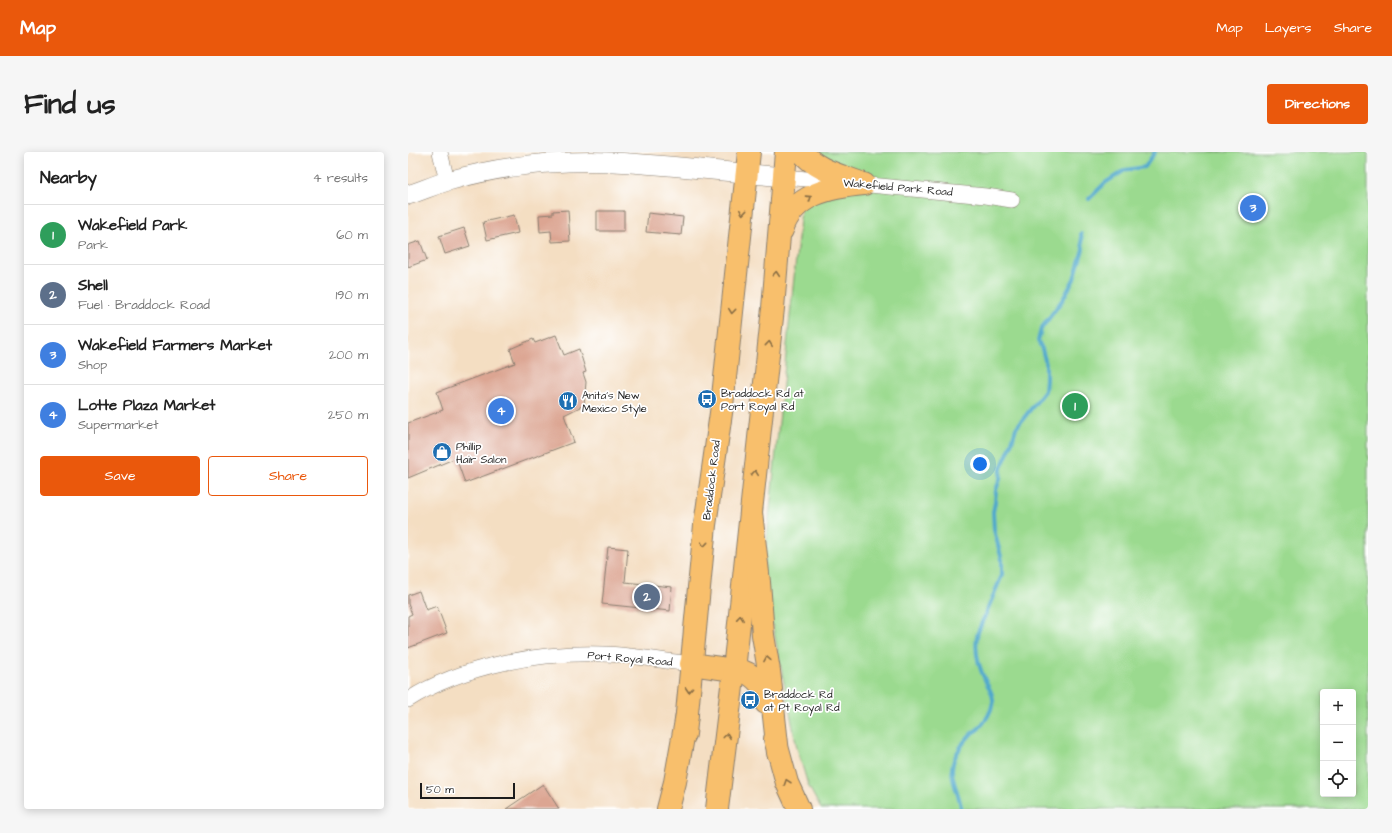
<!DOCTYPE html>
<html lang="en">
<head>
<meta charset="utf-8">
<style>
  body { margin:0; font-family:"Architects Daughter",sans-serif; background:#f6f6f6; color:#222 }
  .controls { position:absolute; right:12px; bottom:12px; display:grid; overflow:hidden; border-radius:4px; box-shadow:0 2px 10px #0003 }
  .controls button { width:36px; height:36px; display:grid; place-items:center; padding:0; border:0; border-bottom:1px solid #e0e0e0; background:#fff; color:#222; font:20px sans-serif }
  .scale { position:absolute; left:12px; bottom:10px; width:95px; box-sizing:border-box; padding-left:4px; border:2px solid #1c1c1c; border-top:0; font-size:11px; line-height:14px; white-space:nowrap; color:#1c1c1c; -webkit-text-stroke:3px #fff; paint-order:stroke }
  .you { position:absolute; left:572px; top:312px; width:14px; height:14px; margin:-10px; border:3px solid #fff; border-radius:50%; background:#1a73e8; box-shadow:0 0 0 6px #1a73e833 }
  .badge { display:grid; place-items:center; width:26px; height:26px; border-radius:50%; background:#ea580c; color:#fff; font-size:13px; font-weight:700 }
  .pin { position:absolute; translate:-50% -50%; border:2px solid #fff; box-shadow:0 1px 4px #0006 }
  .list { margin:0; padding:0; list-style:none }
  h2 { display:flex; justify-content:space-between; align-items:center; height:52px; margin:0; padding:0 16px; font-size:17px }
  h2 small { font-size:13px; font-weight:400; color:#767676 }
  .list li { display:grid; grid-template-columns:26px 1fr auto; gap:12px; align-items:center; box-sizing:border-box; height:60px; padding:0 16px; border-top:1px solid #e0e0e0 }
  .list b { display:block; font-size:15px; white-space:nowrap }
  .list p { margin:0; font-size:13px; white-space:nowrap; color:#767676 }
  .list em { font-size:13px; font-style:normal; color:#767676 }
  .actions { display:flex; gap:8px; padding:12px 16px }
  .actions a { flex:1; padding:9px 0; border:1px solid #ea580c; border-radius:4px; text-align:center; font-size:14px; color:#ea580c }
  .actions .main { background:#ea580c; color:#fff }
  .icon { flex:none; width:22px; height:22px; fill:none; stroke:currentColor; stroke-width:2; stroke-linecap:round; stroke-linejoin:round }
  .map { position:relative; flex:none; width:960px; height:657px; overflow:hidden; border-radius:4px }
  header { display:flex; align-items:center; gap:24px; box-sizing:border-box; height:56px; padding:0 20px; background:#ea580c; color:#fff }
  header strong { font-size:19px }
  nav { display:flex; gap:22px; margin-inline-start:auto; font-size:14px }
  .intro { display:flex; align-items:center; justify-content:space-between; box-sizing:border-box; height:96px; padding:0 24px }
  h1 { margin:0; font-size:28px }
  .button { padding:10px 18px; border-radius:4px; background:#ea580c; color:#fff; font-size:14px; font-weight:700 }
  main { display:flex; gap:24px; padding:0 24px }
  aside { flex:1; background:#fff; border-radius:4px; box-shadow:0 2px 10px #0003 }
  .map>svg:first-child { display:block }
  .green { fill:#9bda8f; stroke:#5c7b56; fill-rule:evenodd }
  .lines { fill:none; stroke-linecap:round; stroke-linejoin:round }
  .stream { stroke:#4fa8cc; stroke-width:4 }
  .building { fill:#dca592 }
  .minor-casing { stroke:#887d6f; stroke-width:16 }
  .tertiary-casing { stroke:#887d6f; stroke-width:20 }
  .primary-casing { stroke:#887d6f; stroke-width:24 }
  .motorway-casing { stroke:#887d6f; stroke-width:24 }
  .minor { stroke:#fff; stroke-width:15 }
  .tertiary { stroke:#fff; stroke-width:19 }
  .primary { stroke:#f8bf6c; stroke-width:22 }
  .motorway { stroke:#f8bf6c; stroke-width:22 }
  .oneway { stroke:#8a6e44 }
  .labels { text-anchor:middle; stroke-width:3.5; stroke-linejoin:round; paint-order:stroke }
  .street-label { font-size:11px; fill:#1c1c1c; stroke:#fff }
  .poi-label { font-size:11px; fill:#1c1c1c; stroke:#fff; text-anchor:start }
</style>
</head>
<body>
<header>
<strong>Map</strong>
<nav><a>Map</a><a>Layers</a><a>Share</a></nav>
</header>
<div class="intro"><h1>Find us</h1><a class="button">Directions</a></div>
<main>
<aside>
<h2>Nearby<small>4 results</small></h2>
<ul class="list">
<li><span class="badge" style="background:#2e9e5b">1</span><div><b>Wakefield Park</b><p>Park</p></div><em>60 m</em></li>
<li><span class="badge" style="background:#5c6f8a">2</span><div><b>Shell</b><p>Fuel · Braddock Road</p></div><em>190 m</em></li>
<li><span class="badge" style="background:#3f7fe0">3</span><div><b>Wakefield Farmers Market</b><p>Shop</p></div><em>200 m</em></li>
<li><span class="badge" style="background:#3f7fe0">4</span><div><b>Lotte Plaza Market</b><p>Supermarket</p></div><em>250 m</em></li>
</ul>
<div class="actions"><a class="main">Save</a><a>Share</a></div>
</aside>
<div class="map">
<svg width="960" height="657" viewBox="0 0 960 657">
  <rect width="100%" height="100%" fill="#fff"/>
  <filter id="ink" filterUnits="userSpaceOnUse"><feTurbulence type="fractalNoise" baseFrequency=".025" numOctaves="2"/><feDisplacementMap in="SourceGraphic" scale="8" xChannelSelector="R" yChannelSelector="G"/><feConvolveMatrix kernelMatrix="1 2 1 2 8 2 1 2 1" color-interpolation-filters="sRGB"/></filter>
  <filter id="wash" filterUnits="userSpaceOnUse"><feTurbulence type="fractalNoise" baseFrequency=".012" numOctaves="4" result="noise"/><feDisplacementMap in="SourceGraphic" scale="16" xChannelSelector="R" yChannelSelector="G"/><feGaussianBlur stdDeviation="0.9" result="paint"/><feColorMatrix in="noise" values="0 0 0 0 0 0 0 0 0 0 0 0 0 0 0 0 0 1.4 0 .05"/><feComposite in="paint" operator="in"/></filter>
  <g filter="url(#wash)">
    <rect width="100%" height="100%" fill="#f4dec2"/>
    <!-- green -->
    <path class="green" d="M399 0H960V657H413L400 633 389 596 355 425ZM915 540H945V642H915Z"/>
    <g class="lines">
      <!-- stream -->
      <path class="stream" d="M681 47 697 31 717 18 737 15 747 0
        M553 656C552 644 545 633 544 620 543 608 554 591 563 582 565 580 568 579 570 577 578 569 583 561 585 550 586 542 580 535 577 528 570 513 566 495 570 480L594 423V408L586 378 585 360 587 350 588 338 592 327 593 316 602 296 608 276 637 239 638 227V212L634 197 630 189 633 177 655 147 666 127 675 97 673 82"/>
    </g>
    <g id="blocks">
      <!-- building -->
      <path class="building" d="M160 58 162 89 144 90 143 79 132 80 131 63 145 62V59Z
        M189 59H216V79H189Z
        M240 61 275 65 273 83 238 80Z
        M106 63 110 81 79 88 75 70Z
        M56 76 62 94 37 102 31 84Z
        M12 89 19 108 0 115V93Z
        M148 183 156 203 171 197 178 220 175 221 178 230 176 253 156 263 166 290 57 331 48 306 0 326V271L35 258 29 240 107 211 102 197 125 187 127 191Z
        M200 395 220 397 217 430 264 435 262 459 194 452Z
        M11 439 18 458 29 454 39 481 0 496V464L4 462 0 452V443Z
        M135 632 151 657H98Z"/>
    </g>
  </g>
  <g filter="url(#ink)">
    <use href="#blocks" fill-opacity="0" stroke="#887d6f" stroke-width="1"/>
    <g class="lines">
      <defs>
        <path id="minor" d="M32 0 39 29
          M377 25 578 44 604 48
          M0 548C54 513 132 500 196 502 225 503 254 509 283 512"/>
        <path id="tertiary" d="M0 43C13 39 26 33 40 29 92 14 150 8 205 10 262 13 319 20 377 25"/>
        <path id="primary" d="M394 0C408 18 432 23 453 31
          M374 78C385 42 423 35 456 32
          M283 512 326 518
          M277 582 297 373 314 254 341 0
          M309 657 326 518 365 156 378 0"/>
        <path id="motorway" d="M343 360 351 430 355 483 361 519 370 601
          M326 518C338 517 351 528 356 538 357 542 357 547 358 551
          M367 587 379 631 391 657
          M260 657 267 630 279 563"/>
      </defs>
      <!-- minor casing -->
      <use href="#minor" class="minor-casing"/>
      <!-- tertiary casing -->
      <use href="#tertiary" class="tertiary-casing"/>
      <!-- primary casing -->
      <use href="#primary" class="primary-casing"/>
      <!-- motorway casing -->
      <use href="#motorway" class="motorway-casing"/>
      <!-- minor -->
      <use href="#minor" class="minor"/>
      <!-- tertiary -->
      <use href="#tertiary" class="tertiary"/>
      <!-- primary -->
      <use href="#primary" class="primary"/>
      <!-- motorway -->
      <use href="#motorway" class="motorway"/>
    </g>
    <!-- one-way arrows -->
    <defs><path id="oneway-chevron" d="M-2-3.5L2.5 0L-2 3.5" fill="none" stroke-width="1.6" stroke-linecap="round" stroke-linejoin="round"/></defs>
    <g class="oneway">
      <use href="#oneway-chevron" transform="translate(401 46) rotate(-33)"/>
      <use href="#oneway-chevron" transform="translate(335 60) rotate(96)"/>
      <use href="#oneway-chevron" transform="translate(368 122) rotate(-85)"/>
      <use href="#oneway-chevron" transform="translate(324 159) rotate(96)"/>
      <use href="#oneway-chevron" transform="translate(361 192) rotate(-84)"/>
      <use href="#oneway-chevron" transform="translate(347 321) rotate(-84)"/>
      <use href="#oneway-chevron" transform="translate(296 392) rotate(96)"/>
      <use href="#oneway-chevron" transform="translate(332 466) rotate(-84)"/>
      <use href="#oneway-chevron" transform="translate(359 507) rotate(-100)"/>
      <use href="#oneway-chevron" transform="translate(281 538) rotate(94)"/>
      <use href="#oneway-chevron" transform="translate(319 584) rotate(-83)"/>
      <use href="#oneway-chevron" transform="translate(379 630) rotate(-109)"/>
    </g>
  </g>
  <!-- icons -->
  <defs>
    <symbol id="bus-disc" viewBox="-11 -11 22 22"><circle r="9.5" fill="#1f6fb2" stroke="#fff"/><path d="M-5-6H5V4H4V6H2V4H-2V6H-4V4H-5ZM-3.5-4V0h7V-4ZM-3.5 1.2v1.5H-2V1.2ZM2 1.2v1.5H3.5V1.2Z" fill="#fff"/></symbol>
    <symbol id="restaurant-disc" viewBox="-11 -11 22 22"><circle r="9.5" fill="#1f6fb2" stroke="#fff"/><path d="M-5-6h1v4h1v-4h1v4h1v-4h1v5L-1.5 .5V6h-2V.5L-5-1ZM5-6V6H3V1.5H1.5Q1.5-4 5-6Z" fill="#fff"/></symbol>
    <symbol id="shop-disc" viewBox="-11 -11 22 22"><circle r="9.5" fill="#1f6fb2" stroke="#fff"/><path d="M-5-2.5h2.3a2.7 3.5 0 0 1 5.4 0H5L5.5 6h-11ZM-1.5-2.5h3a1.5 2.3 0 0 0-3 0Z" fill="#fff"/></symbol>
  </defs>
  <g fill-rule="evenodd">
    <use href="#bus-disc" x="288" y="236" width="22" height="22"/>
    <use href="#restaurant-disc" x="149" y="238" width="22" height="22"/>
    <use href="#shop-disc" x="23" y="289" width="22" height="22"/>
    <use href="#bus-disc" x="331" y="537" width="22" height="22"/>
  </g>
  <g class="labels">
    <!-- street labels -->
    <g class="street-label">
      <text transform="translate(490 35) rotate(5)" y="4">Wakefield Park Road</text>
      <text transform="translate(303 328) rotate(-83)" y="4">Braddock Road</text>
      <text transform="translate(222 506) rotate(5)" y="4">Port Royal Road</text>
    </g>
    <!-- poi labels -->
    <g class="poi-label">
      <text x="313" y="245">Braddock Rd at<tspan x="313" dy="13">Port Royal Rd</tspan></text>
      <text x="174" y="247">Anita's New<tspan x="174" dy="13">Mexico Style</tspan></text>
      <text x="48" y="298">Phillip<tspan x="48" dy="13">Hair Salon</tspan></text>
      <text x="356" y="546">Braddock Rd<tspan x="356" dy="13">at Pt Royal Rd</tspan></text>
    </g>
  </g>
</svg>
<div class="controls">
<button>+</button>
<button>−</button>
<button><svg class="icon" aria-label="locate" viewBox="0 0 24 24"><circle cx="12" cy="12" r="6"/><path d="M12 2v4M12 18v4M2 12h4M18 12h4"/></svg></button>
</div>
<div class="scale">50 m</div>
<div class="you"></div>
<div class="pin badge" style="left:667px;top:254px;background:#2e9e5b">1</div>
<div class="pin badge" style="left:239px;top:445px;background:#5c6f8a">2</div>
<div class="pin badge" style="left:845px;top:56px;background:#3f7fe0">3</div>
<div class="pin badge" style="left:93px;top:259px;background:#3f7fe0">4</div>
</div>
</main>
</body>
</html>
